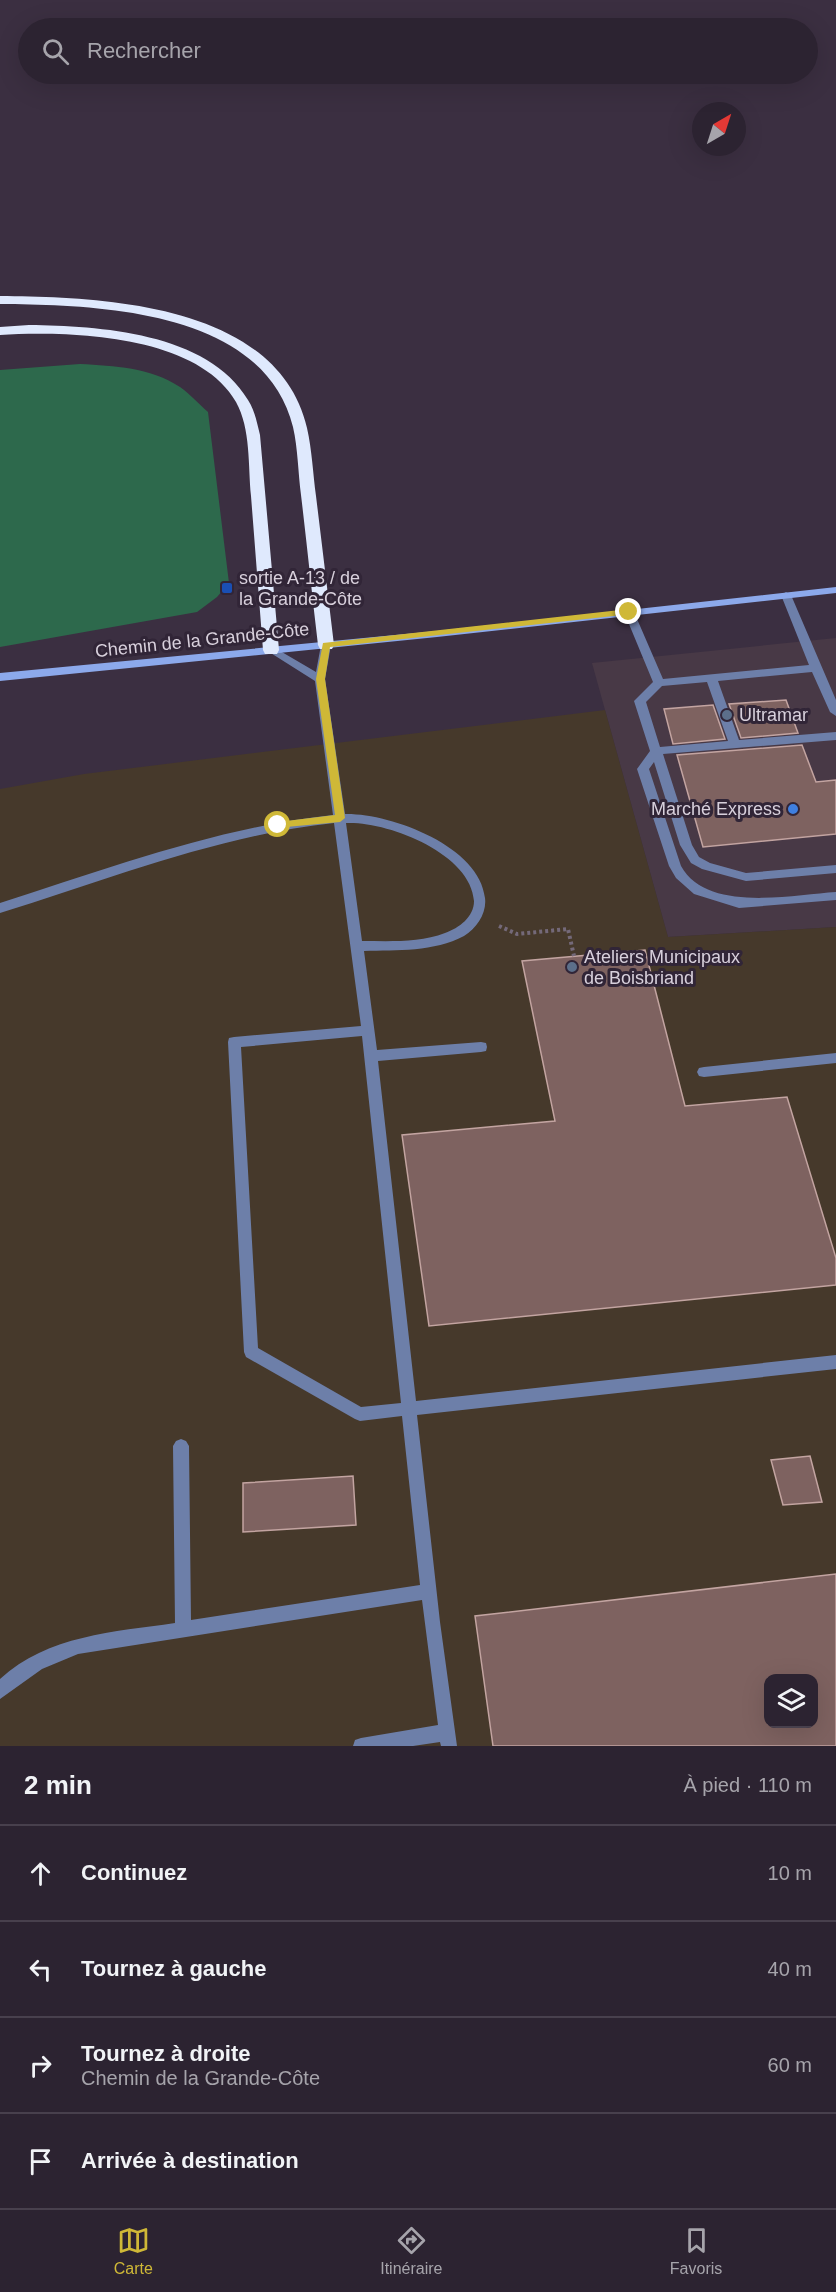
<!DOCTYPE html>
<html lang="fr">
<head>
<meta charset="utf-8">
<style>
  body { margin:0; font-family:Arial,sans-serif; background:#382f3d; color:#f1f3f6 }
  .controls { position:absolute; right:18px; bottom:18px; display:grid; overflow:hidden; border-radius:12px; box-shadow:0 6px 24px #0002 }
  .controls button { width:54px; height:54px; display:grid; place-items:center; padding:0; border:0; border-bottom:2px solid #48404d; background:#2c2331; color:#f1f3f6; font:30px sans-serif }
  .compass { position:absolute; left:692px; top:102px; width:54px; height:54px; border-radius:50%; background:#2c2331; box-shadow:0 6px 24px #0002; rotate:39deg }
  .stop { position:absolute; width:18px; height:18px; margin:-14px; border:4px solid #cfb837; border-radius:50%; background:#fff }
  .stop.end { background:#cfb837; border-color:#fff; box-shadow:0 2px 6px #0008 }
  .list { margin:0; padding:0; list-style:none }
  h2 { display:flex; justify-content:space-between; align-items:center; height:78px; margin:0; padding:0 24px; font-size:26px }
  h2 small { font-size:20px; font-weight:400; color:#a6a4ab }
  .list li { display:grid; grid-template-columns:39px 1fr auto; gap:18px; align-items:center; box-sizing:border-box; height:96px; padding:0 24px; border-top:2px solid #48404d }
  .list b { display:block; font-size:22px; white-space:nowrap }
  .list p { margin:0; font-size:20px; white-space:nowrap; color:#a6a4ab }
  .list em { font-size:20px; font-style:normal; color:#a6a4ab }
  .icon { flex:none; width:33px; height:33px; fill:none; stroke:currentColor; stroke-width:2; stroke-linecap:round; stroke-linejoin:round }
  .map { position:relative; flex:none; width:836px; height:1746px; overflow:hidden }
  .search { position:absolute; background:#2c2331; box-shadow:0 6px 24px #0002; left:18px; right:18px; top:18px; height:66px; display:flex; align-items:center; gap:15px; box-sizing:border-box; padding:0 21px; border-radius:33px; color:#a6a4ab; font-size:22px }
  .sheet { height:462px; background:#2c2331 }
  nav { display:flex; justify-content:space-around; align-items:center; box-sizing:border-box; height:84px; border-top:2px solid #48404d; background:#2c2331; font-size:16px; color:#a6a4ab }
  nav a { display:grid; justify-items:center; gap:3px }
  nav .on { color:#cfb837 }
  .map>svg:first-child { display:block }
  .commercial { fill:#483946 }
  .industrial { fill:#46392b; fill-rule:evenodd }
  .green { fill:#2d694c }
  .building { fill:#7e6260; stroke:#c3a4a1; stroke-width:1.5; fill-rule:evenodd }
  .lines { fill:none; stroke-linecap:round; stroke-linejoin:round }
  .path { stroke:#746979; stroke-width:4; stroke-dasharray:3 3; stroke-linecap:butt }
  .service { fill:#6d7fa9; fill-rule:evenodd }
  .secondary { fill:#8ca9eb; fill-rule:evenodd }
  .motorway { fill:#dfe9fd; fill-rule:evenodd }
  .route { fill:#cfb837 }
  .transit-dot { fill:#1a4fb4; stroke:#312537; stroke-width:2 }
  .service-dot { fill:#5c6f8a; stroke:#312537; stroke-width:2 }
  .shop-dot { fill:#3f7fe0; stroke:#312537; stroke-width:2 }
  .labels { text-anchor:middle; stroke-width:6; stroke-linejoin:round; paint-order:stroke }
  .poi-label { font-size:18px; fill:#d8d0dc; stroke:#312537; text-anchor:start }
  .street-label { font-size:18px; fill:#d8d0dc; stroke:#312537 }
</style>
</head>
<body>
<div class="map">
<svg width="836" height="1746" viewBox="0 0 836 1746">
  <rect width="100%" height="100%" fill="#3b2f41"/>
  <!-- commercial -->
  <path class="commercial" d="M836 638V927L668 937 592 663Z"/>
  <!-- industrial -->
  <path class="industrial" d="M605 710 668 937 836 927V1746H0V789L84 774ZM768 1678H814V1724H768Z"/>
  <!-- green -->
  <path class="green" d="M80 364C115 366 149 367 180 387 190 394 199 404 208 412L229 583 217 597 197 612 0 647V370Z"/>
  <!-- building -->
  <path class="building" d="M786 700 798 733 741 738 729 704Z
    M713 705 725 739 673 744 664 709Z
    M802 745 816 782 836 780V834L703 847 677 755Z
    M645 950 685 1106 787 1097 836 1258V1285L429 1326 402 1135 555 1121 522 961Z
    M810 1456 822 1502 783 1505 771 1460Z
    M353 1476 356 1525 243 1532V1483Z
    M836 1574V1746H493L475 1616ZM768 1678H813V1724H768Z"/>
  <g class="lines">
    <!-- path -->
    <path class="path" d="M499 926 517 934 568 929 574 956"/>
    <!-- service -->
    <path class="service" d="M786 592 791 595 836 700V716L830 712 812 672 718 681 739 740 836 732V740L663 754 692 845 699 857 710 863 746 873 836 865V873L746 881 702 869 691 863 680 845 654 762 649 769 681 866C707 913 791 895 836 892V900L739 908 694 894 676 878 669 866 637 769 650 751 634 701 653 682 624 612 629 609 634 612 663 679 809 665 781 595ZM707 682 728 741 660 747 646 702 662 686Z
      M326 642 331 645 325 679 345 814C390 813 480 846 485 898 487 913 477 928 464 936 434 952 397 950 364 951L377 1050 481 1042 486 1043 487 1047 486 1051 481 1052 378 1061 416 1401 836 1355V1369L417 1415 440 1622 457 1746H441L440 1742 413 1746H353L355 1740 361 1738 438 1725 422 1600 78 1654 42 1669 0 1699V1679C48 1635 114 1632 175 1623L173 1446 176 1441 181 1439 186 1441 189 1446 191 1620 420 1585 402 1416 360 1421 355 1419 246 1357 244 1352 228 1042 229 1038 234 1037 361 1026 334 823C219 835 110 879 0 913V903C109 868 219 827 333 815L315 681 266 650 267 648H275L316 672 321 645ZM346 823C387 821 471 853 474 901 474 917 459 928 445 933 419 943 389 941 362 941ZM362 1036 401 1403 361 1407 258 1348 241 1047Z
      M836 1053V1063L704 1077 699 1076 697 1072 699 1068 704 1067Z"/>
    <!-- secondary -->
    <path class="secondary" d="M836 587V593L437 637 0 681V673L437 631Z"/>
    <!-- motorway -->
    <path class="motorway" d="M0 296C102 297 278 303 307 428 312 450 313 474 316 496 322 545 328 595 334 645L332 649H320L318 645C312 595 307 545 301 495 298 473 298 449 293 427 264 309 97 305 0 304Z
      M29 325C98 326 208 332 248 400 255 411 257 423 260 435L279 650 277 654H265L263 650C259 599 255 547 251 496 248 466 251 429 236 402 197 334 68 331 0 335V327Z"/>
  </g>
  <!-- route -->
  <path class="route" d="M629 609 634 612 632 614 330 647 325 679 345 818 340 822 275 828V823L278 822 335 815 316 679 323 643Z"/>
  <!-- markers -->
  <rect class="transit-dot" x="221" y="582" width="12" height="12" rx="3"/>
  <g class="service-dot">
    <circle cx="727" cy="715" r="6"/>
    <circle cx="572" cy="967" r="6"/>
  </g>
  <circle class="shop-dot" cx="793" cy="809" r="6"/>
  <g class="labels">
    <!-- poi labels -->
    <g class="poi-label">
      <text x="239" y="584">sortie A-13 / de<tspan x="239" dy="21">la Grande-Côte</tspan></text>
      <text x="739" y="721">Ultramar</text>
      <text x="781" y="815" text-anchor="end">Marché Express</text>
      <text x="584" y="963">Ateliers Municipaux<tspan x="584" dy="21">de Boisbriand</tspan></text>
    </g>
    <!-- street labels -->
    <g class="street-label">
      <text transform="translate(202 640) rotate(-6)" y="6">Chemin de la Grande-Côte</text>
    </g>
  </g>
</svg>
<div class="controls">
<button><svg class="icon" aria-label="layers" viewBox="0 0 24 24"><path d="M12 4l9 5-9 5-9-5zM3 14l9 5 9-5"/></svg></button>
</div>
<svg class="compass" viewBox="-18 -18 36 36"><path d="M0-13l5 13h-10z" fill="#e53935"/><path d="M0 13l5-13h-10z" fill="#a6a4ab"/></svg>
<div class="stop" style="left:278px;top:825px"></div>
<div class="stop end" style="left:629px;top:612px"></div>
<div class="search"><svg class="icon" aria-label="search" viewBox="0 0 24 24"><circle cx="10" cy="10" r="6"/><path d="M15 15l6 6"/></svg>Rechercher</div>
</div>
<section class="sheet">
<h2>2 min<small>À pied · 110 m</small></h2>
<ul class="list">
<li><svg class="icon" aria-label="ahead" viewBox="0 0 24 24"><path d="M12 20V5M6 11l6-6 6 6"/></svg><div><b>Continuez</b></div><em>10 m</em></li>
<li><svg class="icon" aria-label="left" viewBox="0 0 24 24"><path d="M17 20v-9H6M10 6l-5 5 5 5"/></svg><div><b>Tournez à gauche</b></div><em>40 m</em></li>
<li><svg class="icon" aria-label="right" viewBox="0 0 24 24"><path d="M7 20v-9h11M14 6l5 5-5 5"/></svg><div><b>Tournez à droite</b><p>Chemin de la Grande-Côte</p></div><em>60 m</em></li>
<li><svg class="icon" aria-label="arrive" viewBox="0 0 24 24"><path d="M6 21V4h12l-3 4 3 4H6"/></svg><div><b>Arrivée à destination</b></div></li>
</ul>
</section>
<nav>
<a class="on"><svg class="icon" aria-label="map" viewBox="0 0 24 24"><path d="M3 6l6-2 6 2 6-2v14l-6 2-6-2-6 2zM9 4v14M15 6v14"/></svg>Carte</a>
<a><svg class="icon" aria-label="directions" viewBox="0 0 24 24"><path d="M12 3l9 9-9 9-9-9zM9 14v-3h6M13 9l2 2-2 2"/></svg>Itinéraire</a>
<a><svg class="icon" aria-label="saved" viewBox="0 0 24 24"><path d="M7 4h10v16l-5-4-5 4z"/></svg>Favoris</a>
</nav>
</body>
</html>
